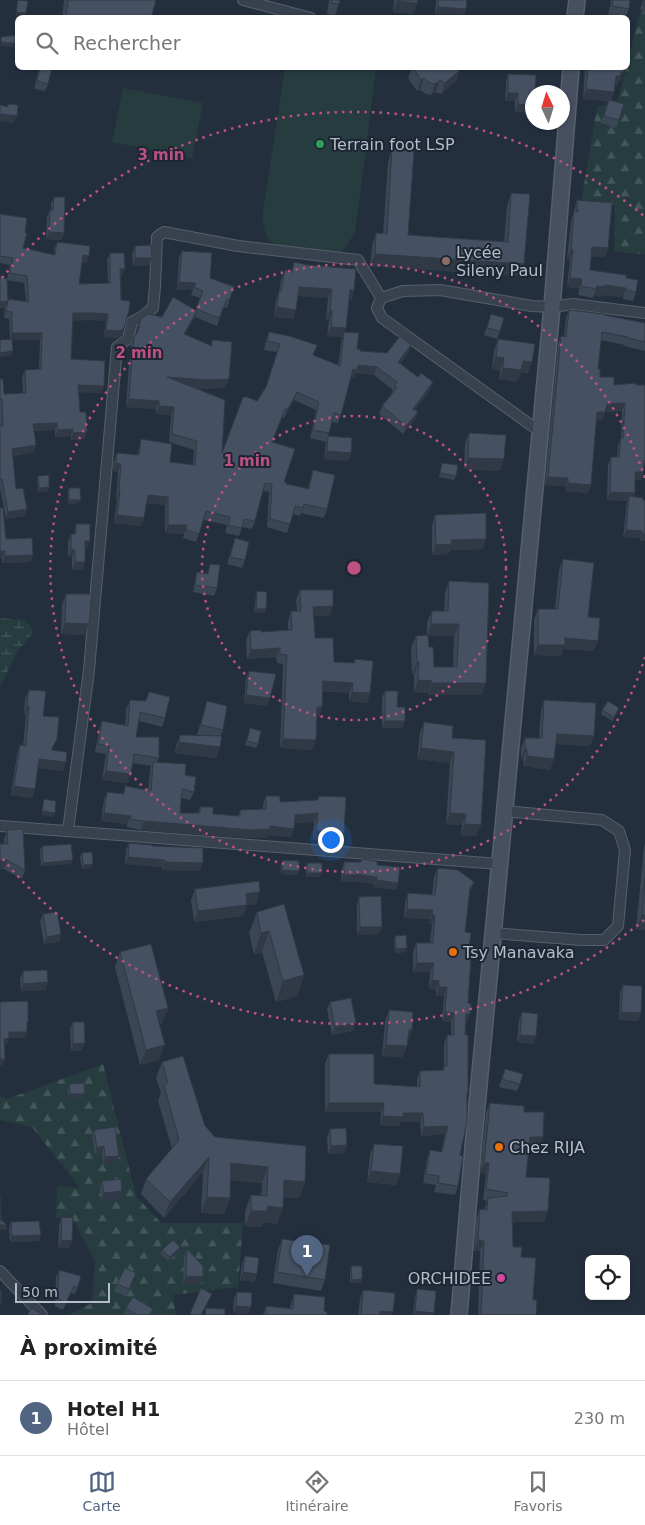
<!DOCTYPE html>
<html lang="fr">
<head>
<meta charset="utf-8">
<style>
  body { margin:0; font-family:"DejaVu Sans",sans-serif; background:#f6f6f6; color:#222 }
  .controls { position:absolute; right:15px; bottom:15px; display:grid; overflow:hidden; border-radius:8px; box-shadow:0 1px 4px #0004 }
  .controls button { width:45px; height:45px; display:grid; place-items:center; padding:0; border:0; border-bottom:1px solid #e0e0e0; background:#fff; color:#222; font:25px sans-serif }
  .compass { position:absolute; left:525px; top:85px; width:45px; height:45px; border-radius:50%; background:#fff; box-shadow:0 1px 4px #0004; rotate:356deg }
  .scale { position:absolute; left:15px; bottom:12px; width:95px; box-sizing:border-box; padding-left:5px; border:2px solid #b4bcc9; border-top:0; font-size:14px; line-height:18px; white-space:nowrap; color:#b4bcc9; -webkit-text-stroke:4px #1d2633; paint-order:stroke }
  .you { position:absolute; left:330px; top:839px; width:18px; height:18px; margin:-12px; border:4px solid #fff; border-radius:50%; background:#1a73e8; box-shadow:0 0 0 8px #1a73e833 }
  .badge { display:grid; place-items:center; width:32px; height:32px; border-radius:50%; background:#516482; color:#fff; font-size:16px; font-weight:700 }
  .pin { position:absolute; translate:-50% -41px; filter:drop-shadow(0 1px 2px #0008) }
  .pin::after { content:''; position:absolute; top:26px; width:18px; height:15px; background:inherit; clip-path:polygon(0 0,100% 0,50% 100%) }
  .list { margin:0; padding:0; list-style:none }
  h2 { display:flex; justify-content:space-between; align-items:center; height:65px; margin:0; padding:0 20px; font-size:21px }
  h2 small { font-size:16px; font-weight:400; color:#767676 }
  .list li { display:grid; grid-template-columns:32px 1fr auto; gap:15px; align-items:center; box-sizing:border-box; height:75px; padding:0 20px; border-top:1px solid #e0e0e0 }
  .list b { display:block; font-size:19px; white-space:nowrap }
  .list p { margin:0; font-size:16px; white-space:nowrap; color:#767676 }
  .list em { font-size:16px; font-style:normal; color:#767676 }
  .icon { flex:none; width:28px; height:28px; fill:none; stroke:currentColor; stroke-width:2; stroke-linecap:round; stroke-linejoin:round }
  .map { position:relative; flex:none; width:645px; height:1315px; overflow:hidden }
  .search { position:absolute; background:#fff; box-shadow:0 1px 4px #0004; left:15px; right:15px; top:15px; height:55px; display:flex; align-items:center; gap:12px; box-sizing:border-box; padding:0 18px; border-radius:8px; color:#767676; font-size:19px }
  .sheet { height:140px; background:#fff }
  nav { display:flex; justify-content:space-around; align-items:center; box-sizing:border-box; height:70px; border-top:1px solid #e0e0e0; background:#fff; font-size:14px; color:#767676 }
  nav a { display:grid; justify-items:center; gap:2px }
  nav .on { color:#516482 }
  .map>svg:first-child { display:block }
  .grass { fill:#263c3f }
  .forest { fill:url(#forest-firs) }
  .wetland { fill:url(#wetland-marsh) }
  .lines { fill:none; stroke-linecap:round; stroke-linejoin:round }
  .street-casing { stroke:#565f6c; stroke-width:12 }
  .secondary-casing { stroke:#565f6c; stroke-width:18 }
  .street { stroke:#38414e; stroke-width:10 }
  .secondary { stroke:#465061; stroke-width:15 }
  .wall { fill:#3b4654; fill-rule:evenodd }
  .shaded-wall { fill:#303945 }
  .building { fill:#455162; stroke:#303945 }
  .ring { fill:none; stroke:#bd5182; stroke-width:2.5; stroke-dasharray:2.5 5 }
  .leisure-dot { fill:#2e9e5b; stroke:#1d2633; stroke-width:2 }
  .education-dot { fill:#8d6e63; stroke:#1d2633; stroke-width:2 }
  .food-dot { fill:#e8710a; stroke:#1d2633; stroke-width:2 }
  .hotel-dot { fill:#d1479c; stroke:#1d2633; stroke-width:2 }
  .labels { text-anchor:middle; stroke-width:4; stroke-linejoin:round; paint-order:stroke }
  .poi-label { font-size:16px; fill:#b4bcc9; stroke:#1d2633; text-anchor:start }
  .centre { fill:#bd5182; stroke:#1d2633; stroke-width:2.5 }
  .ring-label { font-size:15px; text-anchor:middle; font-weight:bold; fill:#bd5182; stroke:#1d2633; stroke-width:4; stroke-linejoin:round; paint-order:stroke }
</style>
</head>
<body>
<div class="map">
<svg width="645" height="1315" viewBox="0 0 645 1315">
  <defs>
    <pattern id="forest-firs" width="22" height="20" patternUnits="userSpaceOnUse" patternTransform="scale(1.25)"><rect width="22" height="20" fill="#263c3f"/><path d="M5 1l3.5 6h-7zM16 11l3.5 6h-7z" fill="#435659"/></pattern>
    <pattern id="wetland-marsh" width="20" height="14" patternUnits="userSpaceOnUse" patternTransform="scale(1.25)"><rect width="20" height="14" fill="#263c3f"/><path d="M1 5h8M5 5V1M11 12h8M15 12V8" fill="none" stroke="#435659"/></pattern>
  </defs>
  <rect width="100%" height="100%" fill="#242f3e"/>
  <!-- grass -->
  <path class="grass" d="M285 68H374L376 69 355 233 341 253 282 251 266 236 262 218Z
    M123 88 203 103 192 158 112 142Z"/>
  <!-- forest -->
  <path class="forest" d="M643 0H645V254L614 252 615 205 581 202 597 107 617 102 626 68H628V60Z
    M103 1064 136 1196 161 1223H243L238 1287 173 1295 176 1315H68L92 1303 95 1261 73 1219 56 1218 57 1186 80 1188 32 1127 0 1120V1096L7 1099Z"/>
  <!-- wetland -->
  <path class="wetland" d="M0 618 25 620 32 629 31 635 17 652 0 687Z"/>
  <g class="lines">
    <defs>
      <path id="street" d="M243 0 311 18
        M539 431 382 318 377 308 381 298 403 291 440 290 532 306 552 307 573 304 645 313
        M0 826 500 864
        M68 831 89 670 117 347 128 339 132 322 143 316 153 308 155 287 157 237 164 232 238 246 358 260 381 298
        M493 933 581 940H604L618 926 625 850 619 831 602 820 504 811
        M0 1271 42 1315"/>
      <path id="secondary" d="M575 18 577 0
        M459 1315 473 1148 552 307 571 68"/>
    </defs>
    <!-- street casing -->
    <use href="#street" class="street-casing"/>
    <!-- secondary casing -->
    <use href="#secondary" class="secondary-casing"/>
    <!-- street -->
    <use href="#street" class="street"/>
    <!-- secondary -->
    <use href="#secondary" class="secondary"/>
  </g>
  <!-- wall -->
  <path class="wall" d="M64 0H156L151 18H62Z
    M329 0H340L335 16 327 14Z
    M394 0H418L413 14 393 12Z
    M436 0H467L464 17 435 15Z
    M611 0H630L629 9 625 18H618L608 16Z
    M644 0H645V15L642 14V3Z
    M39 68H40L48 84 45 91 34 89Z
    M412 68H458L460 70 456 81 441 94 436 92 431 95 426 94 420 90 417 91 408 78Z
    M585 68H624L620 81H618L617 86H615L611 101 619 120 616 128 601 123 608 101 583 99Z
    M508 74 532 92V112H515V101H505L506 82Z
    M392 149 408 235 504 242 507 206 511 193 524 264 520 276 370 266 372 246 376 233 383 234 388 162Z
    M54 197 64 233 61 240 46 239 47 216 50 210H51V204Z
    M577 200 608 248 605 257 591 256 590 270 626 278 636 292 633 301 623 299V297L602 295 601 297 594 295 593 298 578 295 579 288 567 287 570 260 567 259 571 221Z
    M0 214 25 233 23 248 54 255V249L57 242 86 263H82L79 284 108 283 107 260 110 253 122 276H121L122 335 117 338 104 337 106 321 92 320H73L71 359 104 386 101 393 79 392 80 412 87 432 84 439 71 440V436L55 437V430L34 431V452L13 456 16 489 27 509 24 516 6 519 0 488V379L4 394 23 393 22 377 25 370 39 369 40 340H12L13 351 12 355 0 357V340L10 339 9 319 4 318 5 308H0V277L8 300 26 301 24 283 7 280 10 265 0 263Z
    M135 246 149 265 133 266 132 254Z
    M182 251 210 278 234 287 227 308 224 307 217 326 195 317 185 334 211 346 212 340 226 387 206 389 194 388 222 453 266 388 277 352 264 350 266 340 269 332 313 355 338 365 342 337 327 336 329 320H326L328 298 298 296 293 319 274 317 276 300 279 292 281 280 285 270 291 272 294 262 354 290 351 300H349L346 328 345 332 357 349 360 351 387 353 411 345 408 353 400 364 430 390 415 410V420L403 434 379 414 382 406 391 394 393 390 374 375 356 373 354 378 351 377 341 415 338 423 332 422 328 436 351 453 348 461 324 459 326 442 310 438 316 410 294 400 284 418 282 417 272 442 284 482 286 484 308 488 313 470 327 509 324 518 301 513 300 516 293 514 287 533 267 527 269 492 263 491 255 521 252 529 242 527 239 536 225 533 227 525 204 520 196 542 183 538 184 534 165 533V505L146 503 141 526 114 523 117 500H116L118 472 113 471 114 461 117 453 137 455 139 448 141 439 170 462 193 465 194 450 169 442 171 415 156 414V409L126 407 129 364 130 359 131 345 134 337 136 334 141 318 162 317 196 310 200 298 191 295 193 290H177L179 258Z
    M569 310 604 315 645 323V351L625 346V345L601 340 598 369 600 377 614 385H645V463L644 467 643 472 641 480H635V493L634 496 643 500 645 541H640V538L623 537 627 501 607 500 608 465 611 457H617L618 446 621 438 622 411 605 412 602 420H596L588 493 565 491 566 486 545 485 558 344 561 336 564 337 566 318Z
    M491 314 500 331 497 339 484 335Z
    M498 339 528 373 521 372 517 382 499 379 500 370 492 369 494 351Z
    M469 433 500 471 464 469 465 444Z
    M442 463 456 476 454 480 439 477Z
    M38 476 49 487 48 491 38 492 37 480Z
    M69 488 81 500 79 503 68 504V492Z
    M0 508 6 539 33 555 30 562 2 563V558H0Z
    M435 515 483 549 450 550 448 554 432 555V525Z
    M76 524 87 549H85V562L82 570H72V557H68V541L71 534H74Z
    M235 538 245 560 242 568 227 564Z
    M563 559 588 617 594 651 563 649 561 656 534 655V620L538 609H555L559 570Z
    M210 564 217 588 214 596 193 592 195 580 197 572 207 574Z
    M449 581 482 695H428V693L414 692V674H412L411 648 416 636 427 635V623L432 611H444L445 593ZM428 636H454L453 667H434L429 647Z
    M300 590 330 615 314 616 315 638 334 662 354 663 355 659 370 693 367 703 349 701V693L323 691 322 707 319 717 317 716 316 740 312 750 280 748 283 664 277 663 276 657 247 659 246 640 250 631 261 632 288 630V621L291 611H297L296 600Z
    M257 591 265 613 254 612 256 595Z
    M66 594 85 635 61 634 62 605Z
    M249 671 270 698 267 706 244 703 246 679Z
    M29 690 43 716 53 750 63 771 38 768 35 789 32 798 11 795 17 754 20 745 23 746 26 715H24L25 699Z
    M385 691 403 728H382V698Z
    M149 692 165 718 162 727 139 721 136 737 159 758 157 762 185 775 194 792 190 800 181 798 180 813H198L200 807 213 814 238 816 240 810 263 809V804L266 796 280 802 317 800 319 796 344 833 341 841 313 840 314 822 294 823V829L291 837 268 835 267 838H249L141 830 127 827V824L101 821 104 800 107 792 123 794 125 786 148 790 150 770 151 766 132 763 128 783 102 780 106 754 95 752 99 730 102 721 125 725 126 709 130 700 145 701Z
    M544 700 590 746 556 744 550 770 524 766 523 759H521V748L525 738H539L541 710Z
    M207 701 223 730 220 736V747L216 758 175 753 176 746 180 735H197L204 711Z
    M602 710 618 712 612 721 601 714Z
    M424 722 452 738 476 836 461 835 462 825 446 824 450 763 417 759 420 733Z
    M250 728 258 744 256 748 245 745Z
    M7 830 25 870 22 879 4 869V839Z
    M129 843 152 846 200 871 162 870V867L125 864 126 850Z
    M645 843V930L636 929 644 847Z
    M42 846 71 864 41 866 40 850Z
    M82 853 91 868 82 869 80 857Z
    M362 859 377 865 398 883 396 890 374 887V884L354 881 353 882 341 881 342 869 344 862H361Z
    M283 860 298 875 281 874V864Z
    M307 863 320 877H306V866Z
    M438 868 474 882 470 892 465 932 468 955 467 1023H466L465 1035 468 1092 467 1095 460 1155 458 1186 455 1195 434 1192 436 1185 423 1183 427 1159 430 1150 441 1152 445 1134 421 1136 420 1122H401L399 1126 380 1125 381 1112H325V1063L329 1054 374 1084 417 1087V1080L420 1071 442 1070 444 1067V1044L447 1035H451V1022L442 1021 444 996H436V990L429 989 430 972H413V952L416 943H430L432 924H429L430 919 404 918 405 902 408 893 432 894 434 877Z
    M195 889 256 904 247 905 243 916 194 922 191 900Z
    M359 897 379 934 357 935V904Z
    M257 912 304 975 297 996 276 1002 262 952 254 954 249 933Z
    M43 914 61 934 59 942 44 944 40 922Z
    M395 936 406 952 395 953 394 940Z
    M120 952 168 1008 162 1023 159 1024V1060L140 1065 115 967Z
    M23 971 48 982 45 990 21 991 20 979Z
    M623 985 641 1013 638 1021 619 1020 620 993Z
    M330 1002 353 1031 332 1035 327 1009Z
    M389 1010 412 1030 408 1041 407 1046 403 1057 382 1056 385 1022Z
    M522 1012 536 1036 533 1044 517 1042 519 1020Z
    M73 1022 82 1051H71L70 1029Z
    M162 1062 205 1126 215 1137 305 1182 299 1198 284 1197 277 1224 263 1222 262 1227 245 1226V1211L251 1195 261 1196 262 1183 230 1180V1198L224 1214 201 1213 203 1172 164 1218 141 1194 146 1179 172 1149 158 1101 161 1093 156 1078Z
    M505 1069 520 1084 517 1091 499 1087Z
    M69 1084 83 1097 68 1098V1088Z
    M490 1103 524 1112 543 1137 539 1148H529L526 1177 548 1211 544 1222H513V1247L521 1257 533 1300 536 1315H478L480 1251H474L476 1220 480 1209 484 1210 487 1201 483 1200 486 1174 480 1173 486 1113Z
    M330 1129 347 1145 344 1153 328 1154 327 1137Z
    M94 1130 117 1162 103 1164 102 1153 95 1154 92 1137Z
    M374 1144 400 1174 396 1185 367 1182 370 1155Z
    M102 1181 122 1191 120 1199 101 1201 100 1189Z
    M62 1217 69 1248H58L59 1225Z
    M11 1222 39 1241 10 1242 9 1228Z
    M282 1239 325 1280 321 1291 273 1283 278 1250Z
    M180 1247 179 1251 168 1261 161 1254 162 1250Z
    M187 1249 203 1277 201 1284H183L184 1256Z
    M245 1256 257 1274 254 1282 240 1280 242 1264Z
    M351 1266 361 1283H350V1270Z
    M59 1270 78 1287 75 1294 71 1293 63 1310 55 1306 56 1277Z
    M134 1281 126 1297 114 1291 117 1284Z
    M417 1289 434 1313 433 1315H413L415 1297Z
    M363 1290 392 1315H358L360 1299Z
    M237 1292 251 1307 248 1314 233 1313 234 1299Z
    M294 1294 324 1311 327 1315H263L266 1306 290 1308 291 1304Z
    M126 1308 153 1309 150 1315H124Z"/>
  <!-- shaded-wall -->
  <path class="shaded-wall" d="M397 1 417 3 413 14 393 12Z
    M438 7 466 9 464 17 435 15Z
    M16 12 26 13 25 17 15 16Z
    M1 42 18 44V48L0 46Z
    M460 70 456 81 441 94 445 83Z
    M621 72H624L620 81H618L617 86H612L616 76Z
    M424 78 420 90 417 91 421 80Z
    M440 80 436 92 431 95 435 84Z
    M586 89 614 92 611 101 583 99Z
    M508 93H518L515 101H505Z
    M518 104 532 105V112H515Z
    M0 114 17 116 14 123 0 121Z
    M49 232 64 233 61 240 46 239Z
    M592 247 608 248 605 257 589 256Z
    M571 250H573L570 260 567 259Z
    M375 254 524 264 520 276 370 266Z
    M83 255 89 256 86 263H80Z
    M135 258H152L149 265 133 266Z
    M120 269H125L122 276H118Z
    M570 278 582 279 579 288 567 287Z
    M179 282 196 283 193 290H177Z
    M605 285 626 288 623 297 602 295 601 297 594 295 597 286Z
    M299 287 332 289 328 298 296 296Z
    M350 290H354L351 300H346Z
    M8 301 5 308H0V302Z
    M277 307 296 310 293 319 274 317Z
    M197 311 194 319 181 342 184 334Z
    M330 311H332L329 320H326Z
    M73 313H95L108 314 106 321 92 320 71 321Z
    M331 327 346 328 344 336V332L342 337 327 336Z
    M124 328 122 335 117 338 104 337 106 330Z
    M12 333H42L40 340H10Z
    M411 345 408 353 395 370 398 362Z
    M13 351 12 355 0 357V353Z
    M496 357 504 358 500 370 492 369Z
    M523 361 532 362 528 373 521 372 517 382 499 379 503 368Z
    M358 365 377 367 374 375 356 373 354 378 350 377 353 369Z
    M167 377 229 379 226 387 206 389 164 385Z
    M433 382 430 390 410 417 413 409Z
    M78 385 104 386 101 393 76 392Z
    M297 392 294 400 284 418 287 410Z
    M129 399 159 401 156 409 126 407Z
    M625 403 622 411 604 412 607 404Z
    M159 406 174 407 171 415 156 414Z
    M418 412 415 420 403 434 406 426Z
    M597 412H605L602 420H594Z
    M57 423 55 430 30 431 33 424Z
    M73 429 71 436 55 437 58 430Z
    M87 432 84 439 71 440 73 433Z
    M36 445 34 452 9 456 12 449Z
    M327 451 351 453 348 461 324 459Z
    M468 458 504 459 500 471 464 469Z
    M116 463 121 464 118 472 113 471Z
    M635 472H643L641 480H632Z
    M548 477 568 478 566 486 545 485Z
    M568 483 591 485 588 493 565 491Z
    M49 487 48 491 38 492 39 488Z
    M119 491H120L117 500H116Z
    M610 492 635 493 632 501 629 496 627 501 607 500Z
    M148 495 168 497 165 505 145 503Z
    M69 500H81L79 503 68 504Z
    M27 509 24 516 6 519 8 512Z
    M117 515 144 518 141 526 114 523Z
    M168 525H187L184 534 165 533Z
    M626 530 642 531 640 538 623 537Z
    M642 533 645 534V541H640Z
    M486 539 483 549 450 550 448 554 432 555 436 545 451 540Z
    M85 541H90L87 549H82Z
    M71 550H75L72 557H68Z
    M0 551H5L2 558H0Z
    M33 555 30 562 2 563 5 556Z
    M75 562H85L82 570H72Z
    M333 606 330 615 310 616 313 607Z
    M256 609H266L265 613 254 612Z
    M65 623 89 624 85 635 61 634Z
    M431 624H459L454 636H427Z
    M565 638 598 641 594 651 563 649 561 656 534 655 538 645Z
    M280 648 276 657 247 659 251 650Z
    M417 662H419L414 674H412Z
    M418 680 432 681 428 693 414 692Z
    M323 681 353 683 349 693 320 690Z
    M432 683H486L482 695H428Z
    M352 692 370 693 367 703 349 701Z
    M246 695 270 698 267 706 244 703Z
    M27 706H29L26 715H24Z
    M317 707H322L319 717 314 716Z
    M385 721H405L403 728H382Z
    M557 734 594 736 590 746 553 744Z
    M283 739 316 740 312 750 280 748Z
    M179 742 220 747 216 758 175 753Z
    M421 748 454 752 450 763 417 759Z
    M525 749H527L523 759H521Z
    M527 756 554 759 550 770 524 766Z
    M39 759 66 762 63 771 36 768Z
    M106 771 131 774 128 783 102 780Z
    M14 786 35 789 32 798 11 795Z
    M42 811 55 813 53 817 41 815Z
    M104 813 131 816 127 824 101 821Z
    M318 813 314 822 292 823 295 815Z
    M450 813 466 814 462 825 446 824Z
    M144 821 270 826 294 829 291 837 268 835 267 838H249L141 830Z
    M465 824 481 825 476 836 461 835Z
    M316 831 344 833 341 841 313 840Z
    M128 857 165 860 162 867 125 864Z
    M7 860 4 869H0V861Z
    M73 860 71 864 41 866 43 863Z
    M165 862 203 863 200 871 162 870Z
    M93 864 91 868 82 869 83 865Z
    M282 870 299 871 298 875 281 874Z
    M307 873H322L320 877H306Z
    M356 874 377 877 374 884 354 881 353 882 341 881 344 875Z
    M376 880 398 883 396 890 374 887Z
    M260 892 256 904 247 905 243 916 194 922 198 911 246 894Z
    M407 909 433 910 430 919 404 918Z
    M432 915H435L432 924H429Z
    M642 915H645V930L636 929Z
    M360 927H382L379 934 357 935Z
    M269 931 262 952 254 954 261 933Z
    M61 934 59 942 44 944 47 937Z
    M407 948 406 952 395 953 396 949Z
    M417 963H434L430 972H413Z
    M304 975 297 996 276 1002 283 981Z
    M432 980 439 981 436 990 429 989Z
    M48 982 45 990 21 991 23 984Z
    M439 987H447L444 996H436Z
    M168 1008 162 1023 151 1026 156 1011Z
    M445 1012 454 1013 451 1022 442 1021Z
    M621 1012 641 1013 638 1021 619 1020Z
    M466 1014H470L467 1023H463Z
    M356 1023 353 1031 332 1035 335 1027Z
    M409 1030H412L408 1041H405Z
    M9 1032H27L25 1038H7Z
    M520 1035 536 1036 533 1044 517 1042Z
    M9 1038 7 1044H1L4 1039Z
    M85 1043 82 1051H71L73 1044Z
    M165 1045 159 1060 140 1065 146 1050Z
    M386 1045 407 1046 403 1057 382 1056Z
    M0 1059H5L3 1065H0Z
    M70 1094H85L83 1097 68 1098Z
    M329 1103H384L381 1112H325Z
    M403 1113H423L420 1122H401L399 1126 380 1125 383 1116Z
    M448 1126 445 1134 421 1136 424 1127Z
    M530 1137H543L539 1148H526Z
    M347 1145 344 1153 328 1154 331 1146Z
    M104 1146 102 1153 95 1154 97 1148Z
    M119 1156 117 1162 103 1164 105 1157Z
    M209 1157 203 1172 164 1218 170 1202Z
    M231 1163 268 1167 262 1183 225 1179Z
    M484 1163H489L486 1174 480 1173Z
    M371 1171 400 1174 396 1185 367 1182Z
    M284 1180 305 1182 299 1198 279 1196Z
    M122 1191 120 1199 101 1201 104 1193Z
    M207 1197 230 1198 224 1214 201 1213Z
    M268 1206 283 1208 277 1224 263 1222 262 1227 245 1226 251 1211Z
    M548 1211 544 1222H509L512 1212Z
    M0 1225H7L6 1230H0Z
    M41 1235 39 1241 10 1242 12 1236Z
    M61 1240 72 1241 69 1248H58Z
    M478 1240 484 1241 480 1251H474Z
    M180 1247 179 1251 168 1261 170 1257Z
    M243 1272 257 1274 254 1282 240 1280Z
    M136 1273 134 1281 126 1297 129 1289Z
    M186 1276 203 1277 201 1284H183Z
    M362 1279 361 1283H350L352 1280Z
    M236 1306 251 1307 248 1314 233 1313Z
    M380 1311 393 1312 392 1315H379Z
    M415 1311 434 1313 433 1315H414Z"/>
  <!-- building -->
  <path class="building" d="M18 0 28 1 26 13 16 12Z
    M68 0H156L151 18H66Z
    M332 0H340L339 4 331 3Z
    M397 0H418L417 3 397 1Z
    M438 0H467L466 9 438 7Z
    M613 0H630L629 9 612 6Z
    M644 0H645V10H643Z
    M18 35V44L1 42V37Z
    M40 68H52L48 84 37 81Z
    M413 68H458L460 70 445 83 440 80 435 84 430 83 424 78 421 80Z
    M588 68H624V72H621L620 76H616L614 92 586 89Z
    M508 74 536 75 535 92H532V105L518 104V93H508Z
    M609 100 624 104 619 120 604 116Z
    M8 104 18 105 17 116 0 114V105L8 107Z
    M392 149 414 151 408 235 508 242 511 193 530 194 524 264 375 254 376 233 387 234Z
    M54 197H65L64 233 49 232 50 210H53Z
    M577 200 612 203 608 248 592 247 590 270 626 275V278L638 280 636 292 626 290V288L605 285V287L597 286 596 289 581 286 582 279 570 278 573 250H571L574 211 578 212Z
    M0 214 27 218 25 233H27L23 248 55 255 57 242 90 246 89 256 83 255 79 284 110 283V253H124L125 269H120L121 300 130 301 129 310 124 328 120 331 106 330 108 314 95 313H73L71 359 105 361 104 386 78 385 80 412H86L87 432 73 433V429L58 430 57 423 33 424 36 445 12 449 16 489 23 488 27 509 8 512 2 479 0 480V426H3L2 399H0V379H3L4 394 26 393 25 370 41 369 42 333H12V312L6 311 8 301 0 302V277L7 279 8 301V299L29 302 27 276 10 273 13 258 0 256Z
    M151 245 152 258H135V246Z
    M182 251 212 253 210 278 234 287 229 300 227 299 219 318 196 309 203 291 194 287 196 283 179 282Z
    M294 262 308 265 356 269 354 290H350L346 328 331 327 332 311H330L332 289 299 287 296 310 277 307 279 291H281L285 270 292 272Z
    M173 297 197 311 184 334 212 346V340L232 342 229 379 209 380 167 377 225 400 222 453 243 397H247L257 401 266 387 280 344 267 341 269 332 289 336 317 345 313 355 340 366 344 332 359 333 357 349H360V351L387 353 400 336 411 345 398 362 418 377 421 373 433 382 413 409 418 412 406 426 382 406 397 388 394 386 397 382 377 367 358 365 357 370 353 369 341 415 334 413 329 433 313 430 319 402 297 392 287 410 285 409 272 442 295 449 284 482H286V484L309 489 313 470 335 475 327 509 304 504 303 508 295 506 290 524 270 519 272 484 265 483 255 521 244 519 242 528 228 525 230 517 206 511 199 534 186 530 187 525H168V497L148 495 144 518 117 515 120 491H119L121 464 116 463 117 453 139 455 141 439 172 444 170 462 195 465 197 441 172 434 174 407 159 406V401L129 399 132 356H133L134 337 138 332 141 318 149 314 162 317Z
    M569 310 604 314V315L645 323V342L628 338V337L602 332 598 369H600V377H614V385L636 383V385H645V461L644 460 643 472H635V493L610 492 611 457H619L621 438H623L625 403 607 404 605 412H597L591 485 568 483V478L548 477 561 336 566 337Z
    M491 314 504 318 500 331 487 328Z
    M12 339 13 351 0 353V340Z
    M498 339 535 344 532 362 523 361 521 370 503 368 504 358 496 357Z
    M469 433 506 435 504 459 468 458Z
    M328 436 352 438 351 453 327 451Z
    M442 463 458 465 456 476 440 473Z
    M49 475V487L39 488 38 476Z
    M69 488H80L81 500H69Z
    M629 496 643 498V500H645V534L642 533V531L626 530Z
    M0 508H3L6 539 32 538 33 555 5 556V551H0Z
    M486 513V539L451 540 452 544 436 545 435 515Z
    M76 524H90V541H85V562H75V550H71V534H76Z
    M235 538 249 542 245 560 230 557Z
    M563 559 594 563 588 617 600 618 598 641 565 638V645H538V609H558Z
    M210 564 220 565 217 588 195 585 197 572 208 574Z
    M449 581 489 583 486 683H432V681L418 680 419 662H417L416 636 428 635 429 647H433L434 667H457L459 624H431L432 611H448Z
    M300 590H333V606L313 607 315 638H333L334 662 355 663V659L373 661 370 693 352 692 353 683 323 681 322 707H317L316 740 283 739 287 655 280 654V648L251 650 250 631 261 630V632L292 630 291 611H301Z
    M257 591 267 592 266 609H256Z
    M66 594H92L89 624 65 623Z
    M249 671 276 674 270 698 246 695Z
    M29 690 46 691 43 716 59 717 57 739 51 750 67 752 66 762 39 759 35 789 14 786 20 745 26 746 29 706H27Z
    M385 691H398L397 707H405V721H385Z
    M149 692 170 697 165 718 140 712 136 737H159V758L134 754 131 774 106 771 109 746 98 744 102 721 128 726 130 700 146 701Z
    M544 700 596 703 594 736 557 734 554 759 527 756V749H525V738H542Z
    M207 701 227 706 223 730 201 725Z
    M608 701 619 708 614 717 602 710Z
    M424 722 453 726 452 738 486 740 481 825 465 824 466 814 450 813 454 752 421 748Z
    M250 728 261 731 258 744 247 741Z
    M180 735 222 736 220 747 179 742Z
    M153 762 186 764 185 775 196 777 194 792 182 789 180 813H200V807H213V814L240 816V810L266 809V796H280V802L318 800 319 796 346 797 344 833 316 831 318 813 295 815 294 829 270 826V829L252 830 144 821 130 819 131 816 104 813 107 792 124 794 125 786 151 791Z
    M44 799 56 801 55 813 42 811Z
    M23 829 25 870 7 860 0 861V844H8L7 830Z
    M129 843 152 845V846L203 848V863L165 862V860L128 857Z
    M71 844 73 860 43 863 42 846Z
    M92 852 93 864 83 865 82 853Z
    M362 859 377 861V865L400 867 398 883 376 880 377 877 356 874V875H344V862H361Z
    M283 860 299 861V871L282 870Z
    M307 863H322V873H307Z
    M438 868 458 870 474 882 470 887 465 932 471 933 468 955 471 956 468 1003 471 1004 470 1014H466L465 1035H468V1092H467V1122L460 1155 463 1156 458 1186 438 1183 439 1176 426 1174 430 1150 442 1152 448 1126 424 1127 423 1113H403V1117L383 1116 384 1103H329V1054H374V1084L420 1087V1071L444 1070V1066H447V1035H454V1013L445 1012 447 987H439V981L432 980 434 963H417L416 943H433L435 915H432L433 910 407 909 408 893 435 895Z
    M645 877V915H642Z
    M259 881 260 892 246 894 247 905 198 911 195 889Z
    M381 896 382 927H360L359 897Z
    M284 904 304 975 283 981 269 931 261 933 257 912Z
    M57 912 61 934 47 937 43 914Z
    M406 935 407 948 396 949 395 936Z
    M151 944 168 1008 156 1011 165 1045 146 1050 120 952Z
    M47 970 48 982 23 984V971Z
    M623 985 642 986 641 1013 621 1012Z
    M351 998 356 1023 335 1027 330 1002Z
    M28 1001V1022H27V1032H9V1038L4 1039 5 1059H0V1002Z
    M389 1010 413 1012 412 1030H409L407 1046 386 1045Z
    M522 1012 538 1014 536 1036 520 1035Z
    M73 1022H84L85 1043 73 1044Z
    M183 1056 205 1126 215 1137 306 1146 305 1182 284 1180 283 1208 268 1206 267 1211H251V1195L267 1196 268 1167 231 1163 230 1198 207 1197 209 1157 170 1202 146 1179 179 1140 164 1085 168 1083 162 1062Z
    M505 1069 523 1074 520 1084 502 1079Z
    M84 1083 85 1094H70L69 1084Z
    M490 1103 524 1106V1112H544L543 1137H530L526 1177 550 1178 548 1211 512 1212 513 1247H522L521 1257 536 1258 533 1300H537L536 1315H481L484 1241 478 1240 480 1209 487 1210 488 1198 507 1196 508 1193 486 1189 489 1163H484Z
    M115 1127 119 1156 105 1157 104 1146 97 1148 94 1130Z
    M346 1128 347 1145 331 1146 330 1129Z
    M374 1144 403 1146 400 1174 371 1171Z
    M121 1179 122 1191 104 1193 102 1181Z
    M0 1196 1 1220 7 1225H0Z
    M62 1217 73 1218 72 1241 61 1240Z
    M39 1221 41 1235 12 1236 11 1222Z
    M282 1239 330 1245 325 1280 277 1272Z
    M173 1240 180 1247 170 1257 162 1250Z
    M187 1249 203 1266V1277L186 1276Z
    M245 1256 259 1258 257 1274 243 1272Z
    M351 1266H362V1279L352 1280Z
    M125 1268 136 1273 129 1289 117 1284Z
    M59 1270 81 1276 78 1287 74 1286 66 1302 57 1299Z
    M201 1288 212 1294 201 1315H192L190 1314Z
    M417 1289 436 1291 434 1313 415 1311Z
    M0 1290H1V1303H0Z
    M363 1290 395 1293 393 1312 380 1311V1315H361Z
    M237 1292 252 1293 251 1307 236 1306Z
    M294 1294 325 1297 324 1311 327 1312V1315H266V1306L293 1309Z
    M133 1297 153 1309 149 1315H137L126 1308Z
    M32 1308 41 1314 40 1315H27Z
    M206 1308 225 1309V1315H205Z"/>
  <!-- distance rings -->
  <g class="ring">
    <circle cx="354" cy="568" r="152"/>
    <path d="M645 657A304 304 0 1 1 645 479"/>
    <path d="M644 920A456 456 0 0 1 2 858M2 278A456 456 0 0 1 644 216"/>
  </g>
  <!-- markers -->
  <circle class="leisure-dot" cx="320" cy="144" r="5"/>
  <circle class="education-dot" cx="446" cy="261" r="5"/>
  <g class="food-dot">
    <circle cx="453" cy="952" r="5"/>
    <circle cx="499" cy="1147" r="5"/>
  </g>
  <circle class="hotel-dot" cx="501" cy="1278" r="5"/>
  <g class="labels">
    <!-- poi labels -->
    <g class="poi-label">
      <text x="330" y="150">Terrain foot LSP</text>
      <text x="456" y="258">Lycée<tspan x="456" dy="18">Sileny Paul</tspan></text>
      <text x="463" y="958">Tsy Manavaka</text>
      <text x="509" y="1153">Chez RIJA</text>
      <text x="491" y="1284" text-anchor="end">ORCHIDEE</text>
    </g>
  </g>
  <circle cx="354" cy="568" r="8" class="centre"/>
  <g class="ring-label">
    <text x="161" y="160">3 min</text>
    <text x="139" y="358">2 min</text>
    <text x="247" y="466">1 min</text>
  </g>
</svg>
<div class="controls">
<button><svg class="icon" aria-label="locate" viewBox="0 0 24 24"><circle cx="12" cy="12" r="6"/><path d="M12 2v4M12 18v4M2 12h4M18 12h4"/></svg></button>
</div>
<svg class="compass" viewBox="-18 -18 36 36"><path d="M0-13l5 13h-10z" fill="#e53935"/><path d="M0 13l5-13h-10z" fill="#767676"/></svg>
<div class="scale">50 m</div>
<div class="you"></div>
<div class="pin badge" style="left:307px;top:1276px">1</div>
<div class="search"><svg class="icon" aria-label="search" viewBox="0 0 24 24"><circle cx="10" cy="10" r="6"/><path d="M15 15l6 6"/></svg>Rechercher</div>
</div>
<section class="sheet">
<h2>À proximité<small></small></h2>
<ul class="list">
<li><span class="badge">1</span><div><b>Hotel H1</b><p>Hôtel</p></div><em>230 m</em></li>
</ul>
</section>
<nav>
<a class="on"><svg class="icon" aria-label="map" viewBox="0 0 24 24"><path d="M3 6l6-2 6 2 6-2v14l-6 2-6-2-6 2zM9 4v14M15 6v14"/></svg>Carte</a>
<a><svg class="icon" aria-label="directions" viewBox="0 0 24 24"><path d="M12 3l9 9-9 9-9-9zM9 14v-3h6M13 9l2 2-2 2"/></svg>Itinéraire</a>
<a><svg class="icon" aria-label="saved" viewBox="0 0 24 24"><path d="M7 4h10v16l-5-4-5 4z"/></svg>Favoris</a>
</nav>
</body>
</html>
